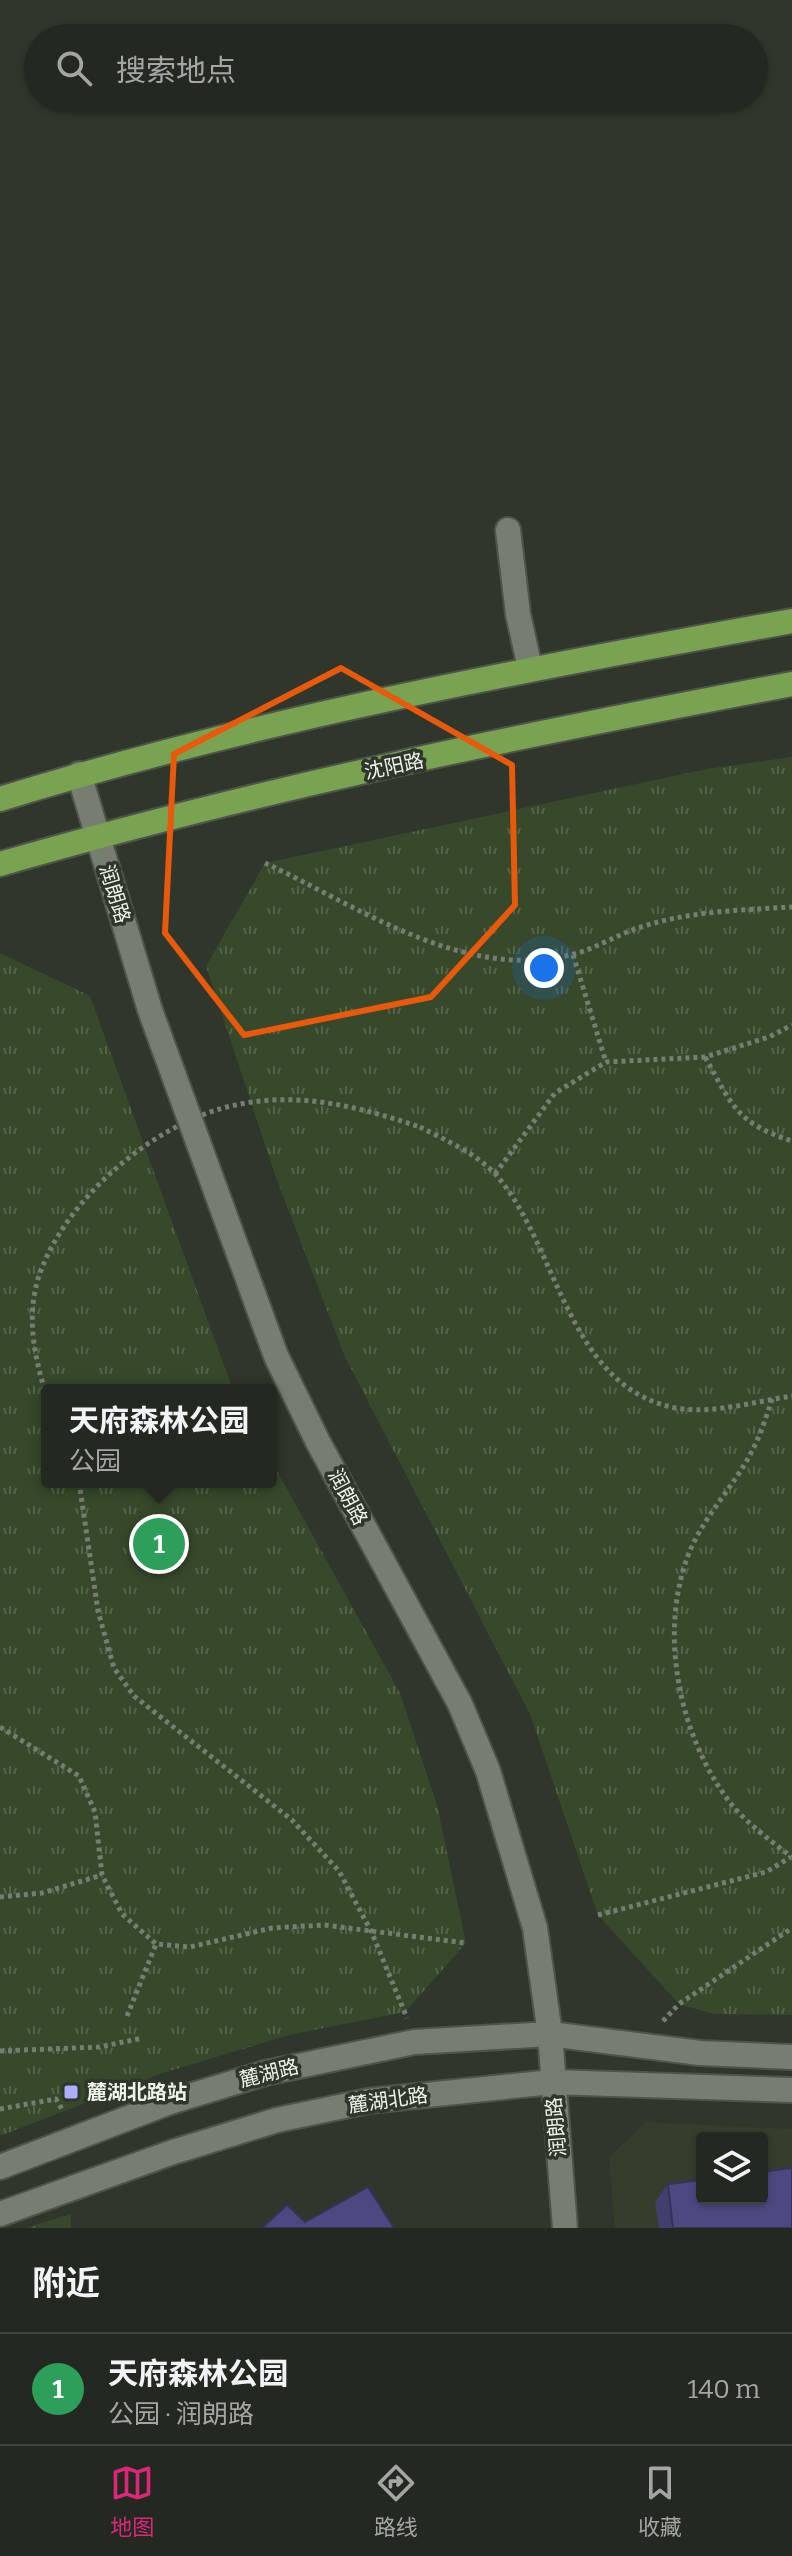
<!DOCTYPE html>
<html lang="zh">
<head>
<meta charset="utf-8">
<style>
  body { margin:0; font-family:Bitter,"Noto Sans SC",serif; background:#2f342d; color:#f1f3f6 }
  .controls { position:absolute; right:24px; bottom:24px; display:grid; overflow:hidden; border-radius:8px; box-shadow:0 2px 6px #0004 }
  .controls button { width:72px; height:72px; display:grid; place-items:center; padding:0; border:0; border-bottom:2px solid #40443e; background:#232820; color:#f1f3f6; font:40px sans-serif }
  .you { position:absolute; left:544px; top:968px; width:28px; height:28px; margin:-20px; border:6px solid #fff; border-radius:50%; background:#1a73e8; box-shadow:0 0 0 12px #1a73e833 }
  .badge { display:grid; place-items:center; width:52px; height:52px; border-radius:50%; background:#db2777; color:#fff; font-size:26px; font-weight:700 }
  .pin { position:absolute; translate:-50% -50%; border:4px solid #fff; box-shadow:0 2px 8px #0006 }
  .popup { position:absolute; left:41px; top:1384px; width:236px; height:104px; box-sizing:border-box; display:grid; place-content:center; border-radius:8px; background:#232820; filter:drop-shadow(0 2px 6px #0005); font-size:26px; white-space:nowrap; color:#a3a6a5 }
  .popup b { font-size:30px; color:#f1f3f6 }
  .popup::after { content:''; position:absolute; left:50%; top:100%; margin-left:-16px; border:16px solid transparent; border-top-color:#232820 }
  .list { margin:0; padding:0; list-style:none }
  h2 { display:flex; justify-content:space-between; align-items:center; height:104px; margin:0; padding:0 32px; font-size:34px }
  h2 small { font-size:26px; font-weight:400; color:#a3a6a5 }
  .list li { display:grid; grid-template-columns:52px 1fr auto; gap:24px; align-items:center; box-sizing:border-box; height:112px; padding:0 32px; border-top:2px solid #40443e }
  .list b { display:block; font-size:30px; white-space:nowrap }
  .list p { margin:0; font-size:26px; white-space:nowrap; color:#a3a6a5 }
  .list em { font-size:26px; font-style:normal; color:#a3a6a5 }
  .icon { flex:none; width:44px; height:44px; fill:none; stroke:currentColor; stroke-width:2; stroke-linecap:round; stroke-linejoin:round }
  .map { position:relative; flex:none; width:792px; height:2228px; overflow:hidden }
  .search { position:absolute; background:#232820; box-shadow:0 2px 6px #0004; left:24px; right:24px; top:24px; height:88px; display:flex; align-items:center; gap:20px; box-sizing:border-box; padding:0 28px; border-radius:44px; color:#a3a6a5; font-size:30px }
  .sheet { height:216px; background:#232820 }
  nav { display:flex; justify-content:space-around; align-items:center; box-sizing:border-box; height:112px; border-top:2px solid #40443e; background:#232820; font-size:22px; color:#a3a6a5 }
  nav a { display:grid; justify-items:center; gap:4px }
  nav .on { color:#db2777 }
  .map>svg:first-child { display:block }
  .built { fill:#353e2d; fill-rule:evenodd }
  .park { fill:url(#park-tufts) }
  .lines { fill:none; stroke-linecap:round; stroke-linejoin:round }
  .minor-casing { stroke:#4f544b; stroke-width:28 }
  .major-casing { stroke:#4f544b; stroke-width:28 }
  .path { stroke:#767d73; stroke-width:5; stroke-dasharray:4 4; stroke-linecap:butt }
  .minor { stroke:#767e71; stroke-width:24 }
  .major { stroke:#79a351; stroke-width:24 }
  .path-bridge { stroke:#767d73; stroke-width:5; stroke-dasharray:4 4; stroke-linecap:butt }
  .wall { fill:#413f6e }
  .building { fill:#4c4980; stroke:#35335a; stroke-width:2 }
  .marked { fill:none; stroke:#e8590c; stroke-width:6; stroke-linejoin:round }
  .poi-dot { fill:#afaefa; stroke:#2f362b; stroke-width:3 }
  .labels { text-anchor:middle; stroke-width:7; stroke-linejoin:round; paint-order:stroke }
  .street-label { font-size:20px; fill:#edf2eb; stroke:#2f362b }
  .poi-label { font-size:20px; font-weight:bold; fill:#edf2eb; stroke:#2f362b; text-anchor:start }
</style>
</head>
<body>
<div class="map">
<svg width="792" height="2228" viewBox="0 0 792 2228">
  <defs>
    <pattern id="park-tufts" width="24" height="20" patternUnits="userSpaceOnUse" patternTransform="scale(2)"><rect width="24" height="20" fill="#37492a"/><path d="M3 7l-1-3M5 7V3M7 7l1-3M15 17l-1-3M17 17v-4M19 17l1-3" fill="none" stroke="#546449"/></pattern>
  </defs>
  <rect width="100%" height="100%" fill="#2f362b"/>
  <!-- built -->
  <path class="built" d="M646 2122 792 2129V2228H615L609 2157ZM702 2138H762V2198H702Z"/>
  <!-- park -->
  <path class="park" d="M792 757V2015L714 2014 679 2004 598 1915 530 1714 345 1357 275 1175 206 966 265 863 707 769Z
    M0 953 90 996 233 1390H47V1482H271V1460L400 1693 437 1805 466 1943 405 2012 289 2035 160 2074 0 2136Z
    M71 2214V2228H26Z"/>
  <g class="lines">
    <defs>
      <path id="minor" d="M508 530 518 614 530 668
        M79 774 150 1010 276 1356 318 1442 460 1704 488 1771 535 1928 550 2034 565 2228
        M0 2167 170 2102 265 2073 414 2042 550 2034 700 2053 792 2057
        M0 2214 173 2152 277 2120 368 2101 552 2082 792 2090"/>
      <path id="major" d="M0 799C259 719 526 669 792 621
        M0 864C260 789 526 734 792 684"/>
    </defs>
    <!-- minor casing -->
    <use href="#minor" class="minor-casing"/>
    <!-- major casing -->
    <use href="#major" class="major-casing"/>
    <!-- path -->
    <path class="path" d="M265 863C358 906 465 983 574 954 597 948 618 934 641 927 690 911 742 910 792 907
      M573 955 606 1062
      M705 1057C732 1105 736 1123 792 1141
      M420 1127C445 1140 478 1154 497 1176 560 1249 568 1394 683 1409 717 1413 758 1401 792 1396
      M495 1174 555 1093 606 1062 705 1057 769 1037 792 1025
      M772 1399C767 1414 762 1431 755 1445 736 1486 701 1517 686 1561 659 1640 681 1741 732 1805 748 1824 772 1842 792 1857
      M79 1482 98 1611 114 1668 134 1696 292 1820 339 1871 372 1933 407 2018
      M0 1727 79 1776 95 1812 102 1875 122 1914 156 1944 190 1947 272 1928 324 1925 466 1943
      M0 1897 42 1893 102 1875
      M598 1915 766 1872 791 1857
      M127 2016 156 1944
      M663 2021 679 2004 792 1928
      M0 2051 99 2047 143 2038
      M0 2109 56 2099 63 2111"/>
    <!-- minor -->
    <use href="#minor" class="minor"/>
    <!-- major -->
    <use href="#major" class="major"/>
    <!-- path-bridge -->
    <path class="path-bridge" d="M47 1398C35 1359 26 1319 38 1279 63 1200 155 1121 236 1105 299 1091 360 1107 420 1127"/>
  </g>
  <!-- wall -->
  <path class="wall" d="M668 2184 792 2228H659L655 2202Z"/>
  <!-- building -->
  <path class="building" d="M792 2168V2228H673L668 2184 702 2180V2198H762V2172Z
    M368 2187 394 2228H262L287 2205 305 2222Z"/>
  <!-- marked area -->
  <path class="marked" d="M341 668 512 765 515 905 431 997 244 1035 165 933 174 754Z"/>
  <!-- markers -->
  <rect class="poi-dot" x="63" y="2084" width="16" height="16" rx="4"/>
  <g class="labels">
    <!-- street labels -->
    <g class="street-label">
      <text transform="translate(394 766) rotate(-12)" y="7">沈阳路</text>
      <text transform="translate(115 894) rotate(73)" y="7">润朗路</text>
      <text transform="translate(348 1497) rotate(62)" y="7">润朗路</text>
      <text transform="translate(269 2073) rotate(-14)" y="7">麓湖路</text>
      <text transform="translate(388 2100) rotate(-8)" y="7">麓湖北路</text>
      <text transform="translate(556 2127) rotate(-95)" y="7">润朗路</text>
    </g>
    <!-- poi labels -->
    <g class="poi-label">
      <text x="87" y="2099">麓湖北路站</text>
    </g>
  </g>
</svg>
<div class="controls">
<button><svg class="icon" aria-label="layers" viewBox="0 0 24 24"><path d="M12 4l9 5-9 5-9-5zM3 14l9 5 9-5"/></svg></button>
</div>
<div class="you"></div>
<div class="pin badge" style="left:159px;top:1544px;background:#2e9e5b">1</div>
<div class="popup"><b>天府森林公园</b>公园</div>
<div class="search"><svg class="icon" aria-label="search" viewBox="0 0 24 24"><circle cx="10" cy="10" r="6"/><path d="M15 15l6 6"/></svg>搜索地点</div>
</div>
<section class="sheet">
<h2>附近<small></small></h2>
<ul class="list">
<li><span class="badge" style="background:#2e9e5b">1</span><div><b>天府森林公园</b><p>公园 · 润朗路</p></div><em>140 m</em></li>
</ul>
</section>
<nav>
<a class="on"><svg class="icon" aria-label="map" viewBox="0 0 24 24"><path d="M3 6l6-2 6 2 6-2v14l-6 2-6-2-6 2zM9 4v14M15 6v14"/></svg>地图</a>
<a><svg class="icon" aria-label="directions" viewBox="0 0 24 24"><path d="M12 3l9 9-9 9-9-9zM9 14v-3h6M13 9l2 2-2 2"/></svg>路线</a>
<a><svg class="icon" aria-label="saved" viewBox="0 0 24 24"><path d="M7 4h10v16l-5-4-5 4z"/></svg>收藏</a>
</nav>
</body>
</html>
